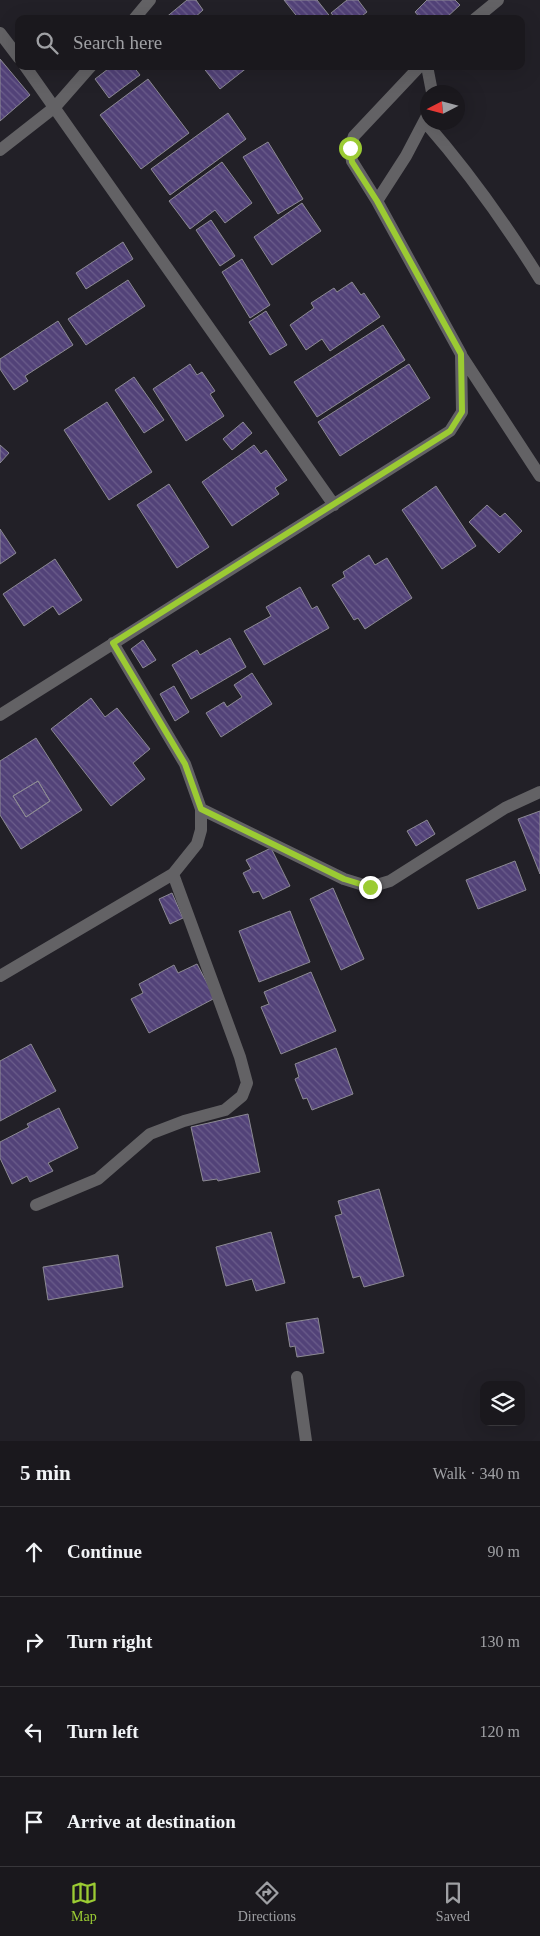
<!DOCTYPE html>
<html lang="en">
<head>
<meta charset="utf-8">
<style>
  body { margin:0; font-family:Georgia,serif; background:#232126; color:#f1f3f6 }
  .controls { position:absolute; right:15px; bottom:15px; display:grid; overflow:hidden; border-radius:10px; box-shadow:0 5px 20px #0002 }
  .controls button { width:45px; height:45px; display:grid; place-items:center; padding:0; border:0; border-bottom:1px solid #38373b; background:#1a181d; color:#f1f3f6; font:25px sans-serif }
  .compass { position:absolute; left:420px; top:85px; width:45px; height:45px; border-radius:50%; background:#1a181d; box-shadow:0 5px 20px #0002; rotate:264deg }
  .stop { position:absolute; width:15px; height:15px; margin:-11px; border:4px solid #9bcb33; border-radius:50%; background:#fff }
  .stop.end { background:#9bcb33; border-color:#fff; box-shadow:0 1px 5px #0008 }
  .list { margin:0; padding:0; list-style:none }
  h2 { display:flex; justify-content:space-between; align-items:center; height:65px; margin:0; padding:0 20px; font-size:21px }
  h2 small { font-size:16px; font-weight:400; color:#9fa0a4 }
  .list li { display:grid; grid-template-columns:32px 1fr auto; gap:15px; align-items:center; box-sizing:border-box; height:90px; padding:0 20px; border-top:1px solid #38373b }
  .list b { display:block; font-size:19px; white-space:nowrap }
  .list em { font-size:16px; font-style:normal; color:#9fa0a4 }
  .icon { flex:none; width:28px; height:28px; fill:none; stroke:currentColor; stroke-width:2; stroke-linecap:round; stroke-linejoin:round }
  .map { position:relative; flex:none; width:540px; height:1441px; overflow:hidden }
  .search { position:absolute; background:#1a181d; box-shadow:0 5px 20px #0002; left:15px; right:15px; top:15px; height:55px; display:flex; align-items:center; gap:12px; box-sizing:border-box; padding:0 18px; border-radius:10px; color:#9fa0a4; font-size:19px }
  .sheet { height:425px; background:#1a181d }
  nav { display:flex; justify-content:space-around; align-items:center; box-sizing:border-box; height:70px; border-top:1px solid #38373b; background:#1a181d; font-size:14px; color:#9fa0a4 }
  nav a { display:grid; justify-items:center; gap:2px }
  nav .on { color:#9bcb33 }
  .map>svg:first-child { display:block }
  .building { fill:url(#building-back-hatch); stroke:#8c8a93; fill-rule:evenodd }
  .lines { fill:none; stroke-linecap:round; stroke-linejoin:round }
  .minor { stroke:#636265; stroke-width:12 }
  .route { stroke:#9bcb33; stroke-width:6 }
</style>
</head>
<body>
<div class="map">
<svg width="540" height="1441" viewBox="0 0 540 1441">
  <defs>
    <pattern id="building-back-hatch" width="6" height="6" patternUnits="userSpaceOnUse" patternTransform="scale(1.25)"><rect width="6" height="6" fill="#524278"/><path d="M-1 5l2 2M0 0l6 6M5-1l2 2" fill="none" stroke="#6b5d8b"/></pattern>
  </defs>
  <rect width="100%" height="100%" fill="#222027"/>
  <!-- building -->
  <path class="building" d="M187 0H196L203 10 193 19H164Z
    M284 0H317L332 19H299Z
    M347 0H358L367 12 358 19H336L331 13Z
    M427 0H455L460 5 445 19H421L415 12Z
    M0 59 30 95 0 121Z
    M112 66H133L140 75 109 98 95 79Z
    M202 66H248V67L220 89Z
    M148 79 189 133 141 169 100 115Z
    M228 113 246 139 170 195 151 169Z
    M268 142 303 199 278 214 243 157Z
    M222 162 252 203 225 223 215 210 190 229 169 201Z
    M302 203 321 231 272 265 254 237Z
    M211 220 235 256 220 266 196 230Z
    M123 242 133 259 86 289 76 273Z
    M242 259 270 305 250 318 222 272Z
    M128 280 145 306 86 345 68 319Z
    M352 282 361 295 364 293 380 317 330 351 322 339 306 350 290 325 314 308 311 303 334 288 337 292Z
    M266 311 287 345 270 355 249 322Z
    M58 321 73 345 25 376 28 381 14 390 0 369V359Z
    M383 325 405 360 317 417 294 382Z
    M190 364 197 375 202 372 215 391 210 394 224 416 186 441 153 389Z
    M409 364 430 398 340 456 318 422Z
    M134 377 164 420 144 433 115 390Z
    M107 402 152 472 109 500 64 430Z
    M243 422 252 433 232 450 223 439Z
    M0 445 9 453 0 463Z
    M254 445 261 454 266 450 287 480 275 488 279 494 232 526 202 482Z
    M169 484 209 547 177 568 137 505Z
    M436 486 476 546 442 569 402 510Z
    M487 505 500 517 505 513 522 531 499 553 469 522Z
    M0 529 16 553 0 564Z
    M369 555 375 565 387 558 412 598 365 629 358 618 354 620 332 585 345 577 343 572Z
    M55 559 82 600 59 615 53 606 24 626 3 594Z
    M300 587 312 609 317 606 329 628 264 665 244 631 271 616 266 607Z
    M230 638 246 667 191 699 172 665 197 650 200 655Z
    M143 640 156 660 143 668 131 649Z
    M252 673 272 704 221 737 206 713 224 702 227 707 242 697 234 685Z
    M174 686 189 712 175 721 160 694Z
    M91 698 105 717 117 708 150 749 133 763 145 779 111 806 51 729Z
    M36 738 82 810 21 849 0 815V761ZM38 781 50 801 26 817 13 796Z
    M38 781 50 801 26 817 13 796Z
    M540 811V874L518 819Z
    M427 820 435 834 416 846 407 831Z
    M271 848 290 886 263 899 259 891 253 893 243 873 251 869 246 860Z
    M515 861 526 890 478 909 466 880Z
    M333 888 364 959 341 970 310 899Z
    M172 893 183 918 170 924 159 899Z
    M290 911 310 962 259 982 239 931Z
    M197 964 215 998 149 1033 131 999 143 993 139 984 174 965 178 973Z
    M311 972 336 1031 281 1054 261 1007 269 1004 264 992Z
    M31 1044 56 1091 0 1121V1061Z
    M336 1048 353 1094 312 1110 307 1098 303 1099 295 1079 299 1077 295 1064Z
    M59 1108 78 1148 48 1163 53 1171 30 1182 27 1176 12 1184 0 1158V1142L29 1127 27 1124Z
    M248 1114 260 1172 218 1181 217 1179 203 1181 191 1127Z
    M379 1189 404 1276 364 1287 360 1276 353 1278 335 1216 342 1214 338 1201Z
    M271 1232 285 1283 256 1291 252 1279 226 1286 216 1247Z
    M118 1255 123 1287 48 1300 43 1267Z
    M318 1318 324 1353 297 1357 295 1346 290 1347 286 1323Z"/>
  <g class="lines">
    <!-- minor -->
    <path class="minor" d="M134 19 150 0
      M475 19 498 0
      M0 33 19 58
      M25 66 334 505
      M427 66 432 92
      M425 122C468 171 505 223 540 279
      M0 150 55 107 91 66
      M377 201 406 156 428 114
      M461 355 540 476
      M0 715 450 431 462 412 461 354 377 201 352 161 350 148 354 136 420 66
      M201 809 344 879 370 887 390 881 505 808 540 792
      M0 976 173 874 197 844 201 830V809L185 764 113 643
      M36 1205 98 1179 150 1134 184 1121 225 1110 242 1096 247 1083 240 1057 173 874
      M297 1377 306 1441"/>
  </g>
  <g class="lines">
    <!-- route -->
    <path class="route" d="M350 148 352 162 377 201 461 354 462 412 450 431 113 643 185 764 201 809 344 879 370 887"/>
  </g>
</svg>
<div class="controls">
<button><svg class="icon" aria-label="layers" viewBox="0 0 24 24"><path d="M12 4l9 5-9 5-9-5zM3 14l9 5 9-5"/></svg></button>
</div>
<svg class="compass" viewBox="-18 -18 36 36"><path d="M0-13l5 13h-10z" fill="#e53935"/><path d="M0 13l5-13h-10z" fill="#9fa0a4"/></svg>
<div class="stop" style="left:350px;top:148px"></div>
<div class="stop end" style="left:370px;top:887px"></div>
<div class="search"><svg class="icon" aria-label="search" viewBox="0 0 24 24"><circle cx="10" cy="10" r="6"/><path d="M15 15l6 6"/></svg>Search here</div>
</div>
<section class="sheet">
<h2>5 min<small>Walk · 340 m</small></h2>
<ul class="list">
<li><svg class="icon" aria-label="ahead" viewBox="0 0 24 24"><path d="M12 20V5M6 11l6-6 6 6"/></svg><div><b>Continue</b></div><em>90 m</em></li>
<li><svg class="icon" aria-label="right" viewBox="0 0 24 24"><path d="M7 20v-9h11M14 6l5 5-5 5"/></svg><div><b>Turn right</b></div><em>130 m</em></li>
<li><svg class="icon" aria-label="left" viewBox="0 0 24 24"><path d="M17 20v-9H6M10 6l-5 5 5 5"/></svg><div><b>Turn left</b></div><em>120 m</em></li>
<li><svg class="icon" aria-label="arrive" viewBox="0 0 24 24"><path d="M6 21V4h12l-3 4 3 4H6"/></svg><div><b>Arrive at destination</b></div></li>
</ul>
</section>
<nav>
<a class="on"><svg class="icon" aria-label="map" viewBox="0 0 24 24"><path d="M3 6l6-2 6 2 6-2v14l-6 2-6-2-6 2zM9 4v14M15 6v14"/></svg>Map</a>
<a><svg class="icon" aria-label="directions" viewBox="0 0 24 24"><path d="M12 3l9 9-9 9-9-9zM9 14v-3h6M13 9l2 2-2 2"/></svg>Directions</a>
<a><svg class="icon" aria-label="saved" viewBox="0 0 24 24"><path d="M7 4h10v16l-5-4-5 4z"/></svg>Saved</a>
</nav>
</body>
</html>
